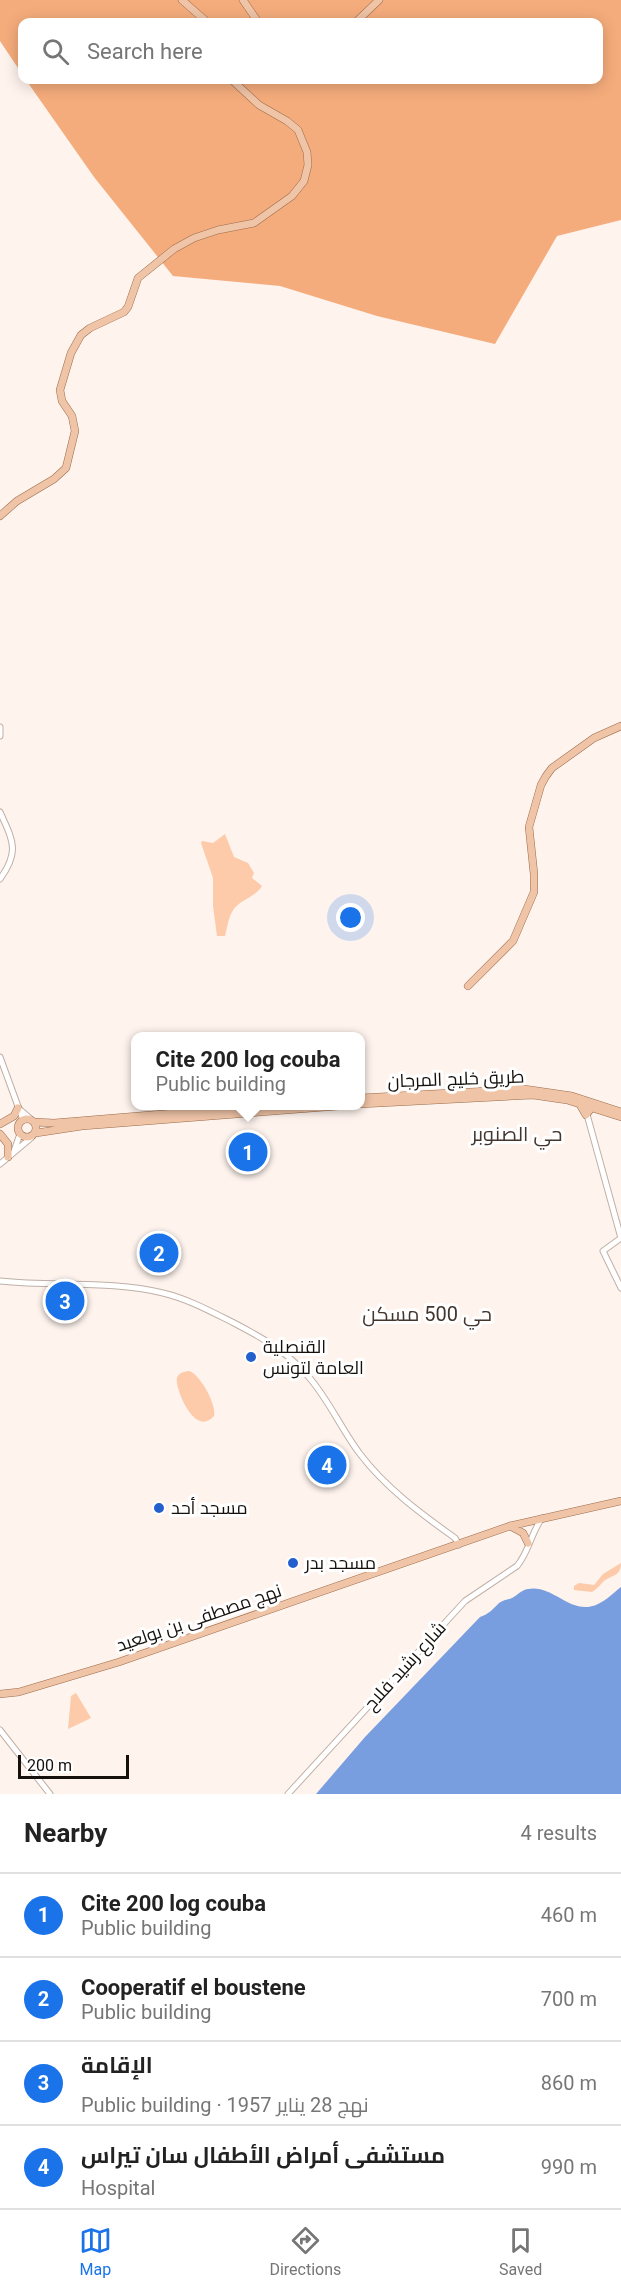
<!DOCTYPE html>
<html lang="en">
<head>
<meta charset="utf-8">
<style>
  body { margin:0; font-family:Roboto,Cairo,sans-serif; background:#f2f2f2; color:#222 }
  .scale { position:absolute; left:18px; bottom:15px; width:111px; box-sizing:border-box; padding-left:6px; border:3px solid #15100c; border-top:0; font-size:16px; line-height:21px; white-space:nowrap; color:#15100c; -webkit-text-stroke:4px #fff; paint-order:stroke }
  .you { position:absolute; left:351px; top:918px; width:21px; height:21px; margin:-15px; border:4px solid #fff; border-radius:50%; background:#1a73e8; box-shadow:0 0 0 9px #1a73e833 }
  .badge { display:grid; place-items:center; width:39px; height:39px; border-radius:50%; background:#1a73e8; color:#fff; font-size:20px; font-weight:700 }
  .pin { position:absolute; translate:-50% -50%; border:3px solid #fff; box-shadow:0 2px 6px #0006 }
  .popup { position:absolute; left:131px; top:1032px; width:234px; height:78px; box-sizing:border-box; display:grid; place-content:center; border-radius:12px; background:#fff; filter:drop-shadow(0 2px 4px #0005); font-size:20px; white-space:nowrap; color:#767676 }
  .popup b { font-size:22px; color:#222 }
  .popup::after { content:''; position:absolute; left:50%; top:100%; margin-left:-12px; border:12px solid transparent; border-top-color:#fff }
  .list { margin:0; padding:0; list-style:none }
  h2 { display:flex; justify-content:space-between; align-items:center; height:78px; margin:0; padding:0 24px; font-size:26px }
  h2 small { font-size:20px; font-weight:400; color:#767676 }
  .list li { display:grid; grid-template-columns:39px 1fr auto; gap:18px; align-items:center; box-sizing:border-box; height:84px; padding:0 24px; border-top:2px solid #e0e0e0 }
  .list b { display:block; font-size:22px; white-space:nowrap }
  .list p { margin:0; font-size:20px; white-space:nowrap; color:#767676 }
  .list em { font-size:20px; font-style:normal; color:#767676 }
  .icon { flex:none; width:33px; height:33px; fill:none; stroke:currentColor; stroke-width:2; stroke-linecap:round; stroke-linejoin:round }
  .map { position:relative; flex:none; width:621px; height:1794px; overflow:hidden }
  .search { position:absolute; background:#fff; box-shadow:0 3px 15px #0003; left:18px; right:18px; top:18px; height:66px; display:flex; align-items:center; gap:15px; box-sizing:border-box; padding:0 21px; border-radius:12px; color:#767676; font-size:22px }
  .sheet { height:414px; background:#fff }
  nav { display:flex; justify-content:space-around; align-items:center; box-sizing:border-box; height:84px; border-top:2px solid #e0e0e0; background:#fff; font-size:16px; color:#767676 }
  nav a { display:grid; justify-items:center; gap:3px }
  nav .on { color:#1a73e8 }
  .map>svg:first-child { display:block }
  .green { fill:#fdcaaa }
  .forest { fill:#f5ac7c }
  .water { fill:#789ee0 }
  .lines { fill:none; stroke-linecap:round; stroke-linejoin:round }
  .minor-casing { stroke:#c0b0a6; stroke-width:7 }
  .major-casing { stroke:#9c6c4b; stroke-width:8 }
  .minor { stroke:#fff; stroke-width:5 }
  .major { stroke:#efc4a7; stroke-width:7 }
  .poi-dot { fill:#2460cd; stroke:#fff; stroke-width:2 }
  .labels { text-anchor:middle; stroke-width:6; stroke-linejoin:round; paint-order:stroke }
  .street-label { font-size:18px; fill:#15100c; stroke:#fff }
  .poi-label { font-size:18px; fill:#15100c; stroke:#fff; text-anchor:start }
  .neighbourhood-label { font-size:20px; fill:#43362e; stroke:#fff }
</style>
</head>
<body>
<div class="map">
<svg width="621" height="1794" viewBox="0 0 621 1794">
  <rect width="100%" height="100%" fill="#fef3ed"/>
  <!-- green -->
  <path class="green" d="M225 834 234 857 248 863 254 873 252 878 262 886C255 898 238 900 232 912 228 919 227 929 225 936H217L213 906V878L201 843 202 841 213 843Z
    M189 1371C200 1374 217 1405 214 1416 194 1439 174 1385 177 1378 179 1372 184 1372 189 1371Z
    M621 1563C621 1577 612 1574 603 1582 599 1586 597 1589 592 1592L574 1590V1586L579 1583 594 1585 603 1574Z
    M76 1693 91 1718 68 1729 71 1696Z"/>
  <!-- forest -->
  <path class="forest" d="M0 0H621V220L557 236 495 344 377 316 280 286 173 276 94 177 26 80H598V22H22V74L0 41Z"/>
  <!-- water -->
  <path class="water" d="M621 1587V1794H316L365 1737 480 1617C489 1614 493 1609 499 1603 503 1600 508 1600 512 1598 518 1595 521 1590 528 1589 554 1584 571 1617 598 1604 607 1600 613 1593 621 1587Z"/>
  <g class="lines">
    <defs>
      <path id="minor" d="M0 727V736
        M0 812C13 841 20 851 0 879
        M0 1057 23 1120
        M19 1109 33 1121
        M586 1111 621 1238 603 1251 621 1288
        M14 1151 20 1134
        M0 1164 32 1137
        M0 1281C54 1287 110 1280 163 1293 188 1299 210 1311 234 1323 261 1337 286 1351 307 1375 328 1398 341 1429 360 1454 386 1488 420 1513 455 1538L459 1545
        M0 1730 50 1794
        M288 1794 465 1601 517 1566C529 1552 531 1533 542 1518"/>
      <path id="major" d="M182 0 207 22
        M243 0 258 22
        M356 22 379 0
        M0 516 17 501 54 479 66 468 75 431 72 416 62 401 60 390 71 353 81 335 90 328 124 312 128 307 138 278 174 249 194 238 218 230 254 223 292 196 304 181 308 165 307 152 298 130 287 121 259 105 232 80
        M468 986 513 941 534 892V874L529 827 541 785 546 776 552 768 594 738 621 726
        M360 1098 524 1089 572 1096 621 1112
        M579 1103 586 1115 592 1107
        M360 1104 533 1095 567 1100 621 1117
        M18 1128a9 9 0 1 1 18 0a9 9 0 1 1-18 0Z
        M35 1122 54 1123 259 1106
        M0 1124 14 1116 18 1108
        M36 1133 82 1126 338 1106
        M0 1134 8 1144V1157
        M510 1526 523 1533 528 1543
        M0 1694 19 1692 119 1662 510 1526 621 1501"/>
    </defs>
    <!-- minor casing -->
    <use href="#minor" class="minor-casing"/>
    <!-- major casing -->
    <use href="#major" class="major-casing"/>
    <!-- minor -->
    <use href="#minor" class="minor"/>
    <!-- major -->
    <use href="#major" class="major"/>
  </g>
  <!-- markers -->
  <g class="poi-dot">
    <circle cx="251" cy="1357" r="6"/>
    <circle cx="159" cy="1508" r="6"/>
    <circle cx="293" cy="1563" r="6"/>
  </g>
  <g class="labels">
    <!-- street labels -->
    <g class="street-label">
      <text transform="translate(456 1079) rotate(-2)" y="6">طريق خليج المرجان</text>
      <text transform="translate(199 1618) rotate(-19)" y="6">نهج مصطفى بن بولعيد</text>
      <text transform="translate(405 1666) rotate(-48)" y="6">شارع رشيد فلاح</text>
    </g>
    <!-- poi labels -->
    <g class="poi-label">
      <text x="263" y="1353">القنصلية<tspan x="263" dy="21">العامة لتونس</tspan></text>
      <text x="171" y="1514">مسجد أحد</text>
      <text x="305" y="1569">مسجد بدر</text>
    </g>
    <!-- neighbourhood labels -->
    <g class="neighbourhood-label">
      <text x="517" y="1141">حي الصنوبر</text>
      <text x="427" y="1321">حي 500 مسكن</text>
    </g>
  </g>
</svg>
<div class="scale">200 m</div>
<div class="you"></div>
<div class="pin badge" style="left:248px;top:1152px">1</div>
<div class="popup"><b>Cite 200 log couba</b>Public building</div>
<div class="pin badge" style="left:159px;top:1253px">2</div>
<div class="pin badge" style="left:65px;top:1301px">3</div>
<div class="pin badge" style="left:327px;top:1465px">4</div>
<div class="search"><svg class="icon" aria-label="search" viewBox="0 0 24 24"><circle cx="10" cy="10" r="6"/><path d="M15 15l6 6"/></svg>Search here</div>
</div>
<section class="sheet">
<h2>Nearby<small>4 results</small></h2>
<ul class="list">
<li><span class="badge">1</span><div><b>Cite 200 log couba</b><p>Public building</p></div><em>460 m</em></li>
<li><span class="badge">2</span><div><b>Cooperatif el boustene</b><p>Public building</p></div><em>700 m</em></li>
<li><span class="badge">3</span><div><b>الإقامة</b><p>Public building · نهج 28 يناير 1957</p></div><em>860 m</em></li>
<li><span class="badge">4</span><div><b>مستشفى أمراض الأطفال سان تيراس</b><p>Hospital</p></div><em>990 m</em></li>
</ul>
</section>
<nav>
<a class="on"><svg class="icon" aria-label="map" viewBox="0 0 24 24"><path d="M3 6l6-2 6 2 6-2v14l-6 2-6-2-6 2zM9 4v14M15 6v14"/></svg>Map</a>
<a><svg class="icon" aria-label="directions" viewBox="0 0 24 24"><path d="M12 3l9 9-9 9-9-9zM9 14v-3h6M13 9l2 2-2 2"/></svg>Directions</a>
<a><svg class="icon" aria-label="saved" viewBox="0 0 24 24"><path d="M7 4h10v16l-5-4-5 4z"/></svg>Saved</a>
</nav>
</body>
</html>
